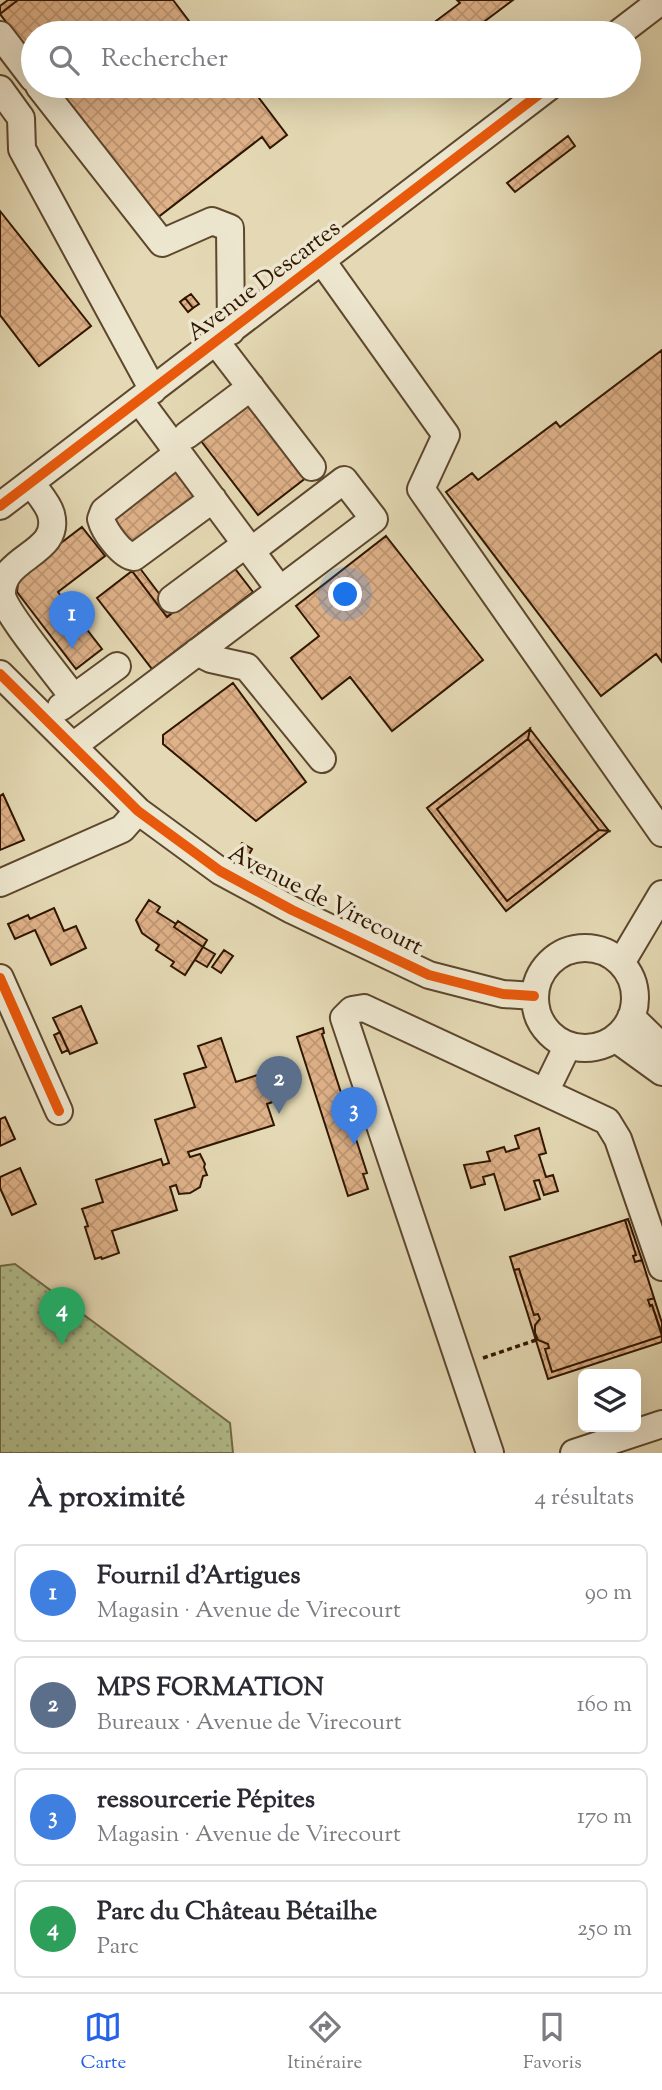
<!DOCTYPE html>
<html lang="fr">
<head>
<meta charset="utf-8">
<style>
  body { margin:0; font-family:"Sorts Mill Goudy",serif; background:#f2f2f3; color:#2b2b33 }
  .controls { position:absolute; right:21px; bottom:21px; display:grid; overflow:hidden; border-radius:10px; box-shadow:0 7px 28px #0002 }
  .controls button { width:63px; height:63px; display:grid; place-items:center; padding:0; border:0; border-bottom:2px solid #e1e1e2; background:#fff; color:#2b2b33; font:35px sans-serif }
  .you { position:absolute; left:346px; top:595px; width:24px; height:24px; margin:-18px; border:5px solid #fff; border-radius:50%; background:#1a73e8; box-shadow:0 0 0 10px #1a73e833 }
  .badge { display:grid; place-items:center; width:46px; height:46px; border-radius:50%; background:#2563eb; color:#fff; font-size:23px; font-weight:700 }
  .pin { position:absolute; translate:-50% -58px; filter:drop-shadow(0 2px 4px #0008) }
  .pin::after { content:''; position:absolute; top:37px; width:24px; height:21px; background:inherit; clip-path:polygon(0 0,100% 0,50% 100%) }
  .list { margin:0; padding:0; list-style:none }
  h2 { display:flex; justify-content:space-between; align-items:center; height:91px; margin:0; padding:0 28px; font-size:30px }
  h2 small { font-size:23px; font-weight:400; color:#7c7c81 }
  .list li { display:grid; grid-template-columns:46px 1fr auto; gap:21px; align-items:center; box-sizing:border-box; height:98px; margin:0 14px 14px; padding:0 14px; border:2px solid #e1e1e2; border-radius:10px }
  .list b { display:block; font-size:26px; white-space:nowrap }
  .list p { margin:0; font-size:23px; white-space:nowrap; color:#7c7c81 }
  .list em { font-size:23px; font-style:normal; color:#7c7c81 }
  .icon { flex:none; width:38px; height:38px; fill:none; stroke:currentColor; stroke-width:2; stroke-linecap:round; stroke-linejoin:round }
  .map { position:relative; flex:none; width:662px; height:1453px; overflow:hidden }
  .search { position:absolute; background:#fff; box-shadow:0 7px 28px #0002; left:21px; right:21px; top:21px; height:77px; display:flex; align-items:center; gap:18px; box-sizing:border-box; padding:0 24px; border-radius:38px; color:#7c7c81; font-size:26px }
  .sheet { height:539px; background:#fff }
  nav { display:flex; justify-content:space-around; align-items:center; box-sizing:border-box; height:98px; border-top:2px solid #e1e1e2; background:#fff; font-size:19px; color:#7c7c81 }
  nav a { display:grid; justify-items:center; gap:4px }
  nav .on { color:#2563eb }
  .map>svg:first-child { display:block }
  .park { fill:url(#park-dots); stroke:#726a47; stroke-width:2 }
  .building { fill:url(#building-cross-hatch); stroke:#301600; stroke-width:2 }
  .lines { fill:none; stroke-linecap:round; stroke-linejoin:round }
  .minor-casing { stroke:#5d472d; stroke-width:30 }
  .path { stroke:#301600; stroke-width:3.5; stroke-dasharray:5 3.5; stroke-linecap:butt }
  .minor { stroke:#ede6ce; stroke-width:26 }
  .cycleway-casing { stroke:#ede6ce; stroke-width:15 }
  .cycleway { stroke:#e8590c; stroke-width:10 }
  .labels { text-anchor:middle; stroke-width:7; stroke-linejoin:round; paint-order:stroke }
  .street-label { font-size:24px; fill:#301600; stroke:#ede6ce }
</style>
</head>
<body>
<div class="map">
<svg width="662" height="1453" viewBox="0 0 662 1453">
  <defs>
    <pattern id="park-dots" width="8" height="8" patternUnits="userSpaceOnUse" patternTransform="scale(1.75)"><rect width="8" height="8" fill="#b3bf8e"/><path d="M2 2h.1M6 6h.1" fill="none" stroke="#9aa379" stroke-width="1.8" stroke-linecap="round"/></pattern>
    <pattern id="building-cross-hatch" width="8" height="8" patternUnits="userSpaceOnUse" patternTransform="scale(1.75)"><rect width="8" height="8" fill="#dfb289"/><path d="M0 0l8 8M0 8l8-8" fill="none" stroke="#c09874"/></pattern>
  </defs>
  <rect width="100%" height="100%" fill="#e4d9b4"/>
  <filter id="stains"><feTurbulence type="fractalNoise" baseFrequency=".00286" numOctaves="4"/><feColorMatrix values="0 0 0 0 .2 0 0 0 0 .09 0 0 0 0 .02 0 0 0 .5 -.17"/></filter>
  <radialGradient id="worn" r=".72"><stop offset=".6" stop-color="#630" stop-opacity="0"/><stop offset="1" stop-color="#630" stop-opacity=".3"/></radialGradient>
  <!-- park -->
  <path class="park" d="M15 1264 230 1423 233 1453H0V1266Z"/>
  <!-- building -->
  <path class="building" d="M8 0H18L0 14V6Z
    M18 0H173L198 33H33V58L0 14Z
    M457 0H513L469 33H420L460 3Z
    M55 86H250L287 135 270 148 262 137 157 218Z
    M380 86H401L387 96Z
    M568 136 575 146 515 192 507 183Z
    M0 211 91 326 39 366 0 315Z
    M191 294 199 304 193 308 185 298Z
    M185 298 193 308 188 312 180 302Z
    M662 350V662L656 654 601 696 446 492 472 473 478 480 556 422 560 427Z
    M251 403 307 477 258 515 201 441Z
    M177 464 202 496 132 550 107 518Z
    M82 527 105 556 58 592 102 649 76 669 17 592 19 575Z
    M386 536 483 660 392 731 350 677 322 699 291 658 319 636 296 606Z
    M233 566 253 592 152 669 97 598 132 571 167 617Z
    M139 567 173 612 167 617 132 571Z
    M233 683 306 782 256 821 163 744V735Z
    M530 729 609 831 599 830 528 739Z
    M530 729 528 739 437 809 507 901 599 830 609 831 506 911 427 808Z
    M528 739 599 830 507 901 437 809Z
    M3 794 24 840 0 850V796Z
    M242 843 252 849 247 858 237 851Z
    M149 900 160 907 157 912 176 924 174 927 203 947 185 975 171 966 174 962 156 950 159 945 142 933 136 920Z
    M54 908 64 931 76 926 86 948 51 965 35 930 15 939 8 924 28 915 30 919Z
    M178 921 207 940 203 947 174 927Z
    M203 947 215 954 207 967 195 960Z
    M224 950 233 956 221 973 212 967Z
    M81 1006 97 1043 70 1054 53 1018Z
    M323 1028 324 1033 322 1034 367 1173 363 1174 368 1189 348 1196 297 1037Z
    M60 1032 68 1050 62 1053 54 1035Z
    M221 1038 236 1082 279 1068 287 1092 271 1097 273 1102 267 1104 274 1125 188 1152 190 1157 200 1154 205 1164 204 1167 207 1175 203 1176 200 1187 190 1193 179 1194 176 1185 170 1187 177 1210 112 1231 119 1253 102 1259 101 1257 95 1259 85 1227 88 1226 82 1209 103 1202 96 1180 161 1159 163 1165 169 1163 155 1120 195 1107 184 1074 206 1067 198 1046Z
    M5 1117 15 1139 0 1146V1119Z
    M539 1128 546 1153 539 1155 546 1177 553 1175 558 1191 544 1195 539 1180 534 1181 540 1199 505 1210 494 1174 483 1177 485 1184 471 1188 464 1165 490 1161 487 1152 504 1147 506 1152 519 1148 515 1136Z
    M20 1168 36 1204 12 1215 0 1188V1177Z
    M628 1219 642 1260 635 1262 633 1256 636 1255 625 1220Z
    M625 1220 636 1255 633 1256 635 1262 642 1260 654 1298 648 1300 650 1306 652 1305 662 1336 552 1372 545 1349 549 1348 548 1344 538 1340 535 1333V1325L540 1319 538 1314 534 1315 519 1269 514 1270 510 1257Z
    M519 1269 534 1315 538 1314 540 1319 535 1325V1333L538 1340 548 1344 549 1348 545 1349 552 1372 662 1336V1342L548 1379 514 1270Z
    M654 1298 662 1323V1334L652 1305 650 1306 648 1300Z"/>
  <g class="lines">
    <defs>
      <path id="minor" d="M619 33 662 0
        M0 35 33 78
        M39 86 162 243 212 221 230 228 231 331
        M0 89 21 118 22 149 153 390
        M322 261 446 435 421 489 662 833
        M216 342 312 467
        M139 400 280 590
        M187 435 251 387
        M178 453 104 511 101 519C104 531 122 556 134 557L213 499
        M31 483C37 492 48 503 51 514 62 555 0 555 2 595 5 613 60 678 73 697
        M0 506 550 86
        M172 599 246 544
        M197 652 211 659 247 667 322 759
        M0 674 138 811 220 871 292 910 429 975 503 994 534 996
        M61 707 117 666
        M73 746 374 519 344 480 251 551
        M0 883 122 829 138 811
        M535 998a50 50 0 1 1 100 0a50 50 0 1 1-100 0Z
        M621 963 662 894
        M0 978 59 1111
        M631 1017 662 1047
        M615 1038 662 1072
        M545 1092 568 1045
        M490 1453 344 1018 352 1010 364 1008 607 1121 618 1139 662 1267
        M574 1453 662 1424"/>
    </defs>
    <!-- minor casing -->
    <use href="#minor" class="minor-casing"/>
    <!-- path -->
    <path class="path" d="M483 1358 536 1340"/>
    <!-- minor -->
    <use href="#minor" class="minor"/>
    <defs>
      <path id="cycleway" d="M0 506 550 86
        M0 674 138 811 220 871 292 910 429 975 503 994 534 996
        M0 978 59 1111"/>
    </defs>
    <!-- cycleway casing -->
    <use href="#cycleway" class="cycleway-casing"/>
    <!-- cycleway -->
    <use href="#cycleway" class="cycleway"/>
  </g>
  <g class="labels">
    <!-- street labels -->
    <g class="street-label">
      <text transform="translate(263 280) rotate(-37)" y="8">Avenue Descartes</text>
      <text transform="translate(326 899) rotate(27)" y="8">Avenue de Virecourt</text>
    </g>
  </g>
  <rect width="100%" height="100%" filter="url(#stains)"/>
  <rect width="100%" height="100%" fill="url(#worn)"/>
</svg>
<div class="controls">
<button><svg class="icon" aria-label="layers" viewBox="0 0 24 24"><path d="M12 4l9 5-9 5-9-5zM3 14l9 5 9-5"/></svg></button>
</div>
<div class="you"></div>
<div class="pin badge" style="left:72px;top:649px;background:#3f7fe0">1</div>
<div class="pin badge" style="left:279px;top:1114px;background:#5c6f8a">2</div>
<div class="pin badge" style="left:354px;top:1145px;background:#3f7fe0">3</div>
<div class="pin badge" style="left:62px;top:1345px;background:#2e9e5b">4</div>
<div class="search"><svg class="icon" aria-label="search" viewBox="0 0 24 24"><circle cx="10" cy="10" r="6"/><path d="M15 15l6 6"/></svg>Rechercher</div>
</div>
<section class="sheet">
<h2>À proximité<small>4 résultats</small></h2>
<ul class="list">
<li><span class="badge" style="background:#3f7fe0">1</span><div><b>Fournil d'Artigues</b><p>Magasin · Avenue de Virecourt</p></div><em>90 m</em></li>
<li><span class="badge" style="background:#5c6f8a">2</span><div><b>MPS FORMATION</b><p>Bureaux · Avenue de Virecourt</p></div><em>160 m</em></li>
<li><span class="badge" style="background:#3f7fe0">3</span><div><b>ressourcerie Pépites</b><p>Magasin · Avenue de Virecourt</p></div><em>170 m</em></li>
<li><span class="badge" style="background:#2e9e5b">4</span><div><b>Parc du Château Bétailhe</b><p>Parc</p></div><em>250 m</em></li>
</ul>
</section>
<nav>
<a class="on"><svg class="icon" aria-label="map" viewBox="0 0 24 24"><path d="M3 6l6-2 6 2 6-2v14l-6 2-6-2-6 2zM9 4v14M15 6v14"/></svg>Carte</a>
<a><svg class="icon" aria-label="directions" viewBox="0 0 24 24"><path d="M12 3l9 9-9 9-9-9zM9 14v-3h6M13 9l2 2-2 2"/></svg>Itinéraire</a>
<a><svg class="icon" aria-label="saved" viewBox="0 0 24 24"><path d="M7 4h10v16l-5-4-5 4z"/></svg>Favoris</a>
</nav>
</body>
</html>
